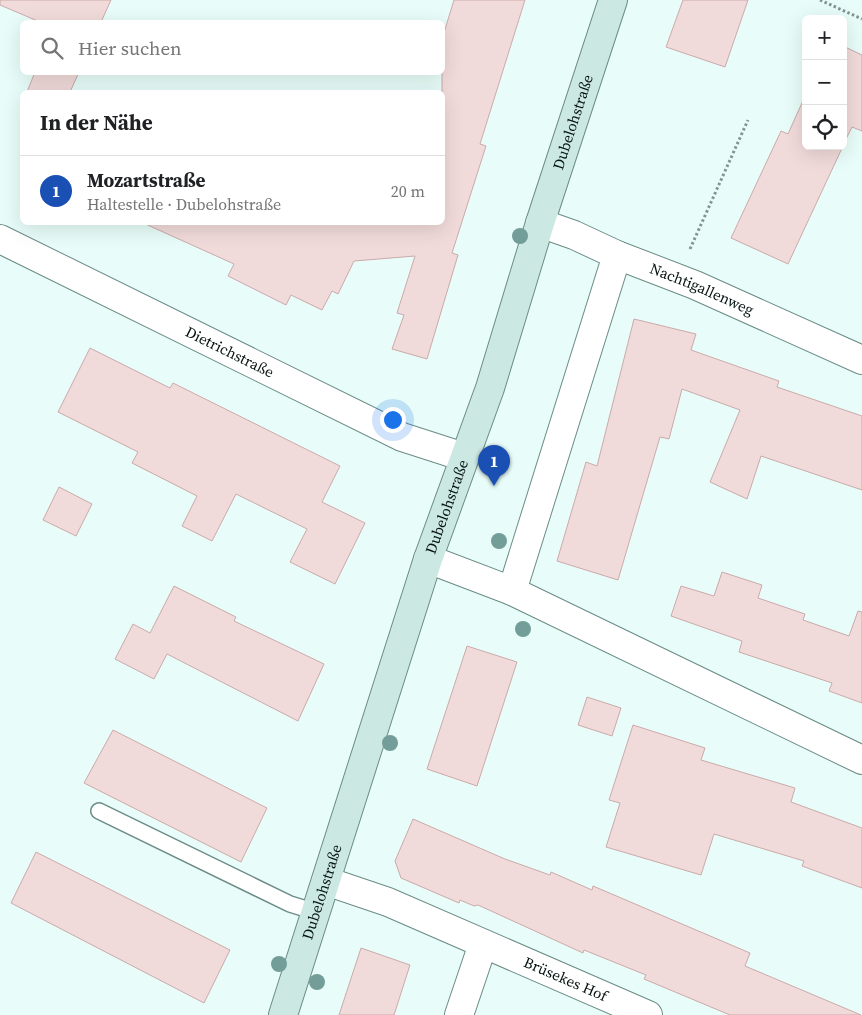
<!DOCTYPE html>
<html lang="de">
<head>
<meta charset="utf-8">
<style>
  body { margin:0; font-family:"Source Serif 4",serif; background:#f2f2f2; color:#202124 }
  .controls { position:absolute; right:15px; top:15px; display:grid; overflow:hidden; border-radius:8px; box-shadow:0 5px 20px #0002 }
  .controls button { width:45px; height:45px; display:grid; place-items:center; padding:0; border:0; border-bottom:1px solid #e0e0e0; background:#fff; color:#202124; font:25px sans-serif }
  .you { position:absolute; left:392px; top:419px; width:18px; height:18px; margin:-12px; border:4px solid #fff; border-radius:50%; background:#1a73e8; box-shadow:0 0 0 8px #1a73e833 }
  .badge { display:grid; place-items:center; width:32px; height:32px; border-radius:50%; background:#d03f50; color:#fff; font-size:16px; font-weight:700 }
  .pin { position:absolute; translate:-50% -41px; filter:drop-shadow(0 1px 2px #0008) }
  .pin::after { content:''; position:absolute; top:26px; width:18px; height:15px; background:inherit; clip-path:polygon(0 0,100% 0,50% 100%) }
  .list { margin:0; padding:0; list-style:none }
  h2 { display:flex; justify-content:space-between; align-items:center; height:65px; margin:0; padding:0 20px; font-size:21px }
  h2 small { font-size:16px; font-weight:400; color:#757577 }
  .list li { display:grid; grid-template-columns:32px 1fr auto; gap:15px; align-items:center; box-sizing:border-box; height:70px; padding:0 20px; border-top:1px solid #e0e0e0 }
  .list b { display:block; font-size:19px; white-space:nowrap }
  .list p { margin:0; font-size:16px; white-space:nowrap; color:#757577 }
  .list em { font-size:16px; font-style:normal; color:#757577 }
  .icon { flex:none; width:28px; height:28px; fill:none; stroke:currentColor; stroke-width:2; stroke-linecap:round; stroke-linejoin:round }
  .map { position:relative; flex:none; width:862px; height:1015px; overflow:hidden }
  .search { position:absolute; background:#fff; box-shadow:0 5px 20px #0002; left:20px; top:20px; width:425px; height:55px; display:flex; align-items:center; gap:12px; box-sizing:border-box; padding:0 18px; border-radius:8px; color:#757577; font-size:19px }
  .panel { position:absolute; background:#fff; box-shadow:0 5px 20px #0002; left:20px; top:90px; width:425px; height:135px; border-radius:8px }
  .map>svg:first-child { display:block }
  .building { fill:#f1dada; stroke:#cbaaaa }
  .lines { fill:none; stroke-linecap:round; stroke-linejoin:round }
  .service-casing { stroke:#6b8c86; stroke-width:18 }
  .minor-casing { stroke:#6b8c86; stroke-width:30 }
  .secondary-casing { stroke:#6b8c86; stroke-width:30 }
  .path { stroke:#839591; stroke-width:3; stroke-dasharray:2.5 2.5; stroke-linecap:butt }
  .service { stroke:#fff; stroke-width:15 }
  .minor { stroke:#fff; stroke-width:28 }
  .secondary { stroke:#cce8e3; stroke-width:28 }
  .tree { fill:#729d98 }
  .labels { text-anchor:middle; stroke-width:4; stroke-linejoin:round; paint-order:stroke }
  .street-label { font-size:15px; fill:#071412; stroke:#fff }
</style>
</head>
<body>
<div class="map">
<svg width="862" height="1015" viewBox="0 0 862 1015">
  <rect width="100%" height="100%" fill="#e8fdf9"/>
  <!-- building -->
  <path class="building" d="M0 0H111L101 22H40L0 5Z
    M454 0H525L480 144 486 146 452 253 458 255 427 359 392 349 404 315 397 313 415 256 354 261 338 294 332 291 322 310 291 295 286 305 228 276 234 264 141 222H442V39Z
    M683 0H748L725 67 666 47Z
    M843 46 862 55V131L852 127 843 145Z
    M35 72H79L70 92H27Z
    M806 94V146H843L788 264 731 238 781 131 788 134Z
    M634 319 696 334 691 350 779 381 777 387 862 416V490L761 456 747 499 710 482 740 410 682 389 669 439 660 437 618 580 557 561 586 462 597 466Z
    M90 348 170 388 173 383 340 466 322 502 365 523 335 584 290 562 307 529 236 494 212 541 182 526 197 496 132 463 138 452 58 412Z
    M59 487 92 504 76 536 43 520Z
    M722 572 762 585 758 598 805 614 803 620 849 636 858 611 862 612V703L829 691 832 683 739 652 742 641 671 616 681 586 714 596Z
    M174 586 236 617 234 621 324 664 298 721 167 654 154 679 115 659 133 624 150 633Z
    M467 646 517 662 477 786 427 769Z
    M587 697 621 708 612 736 578 725Z
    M633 725 705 748 701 760 795 788 791 802 862 828V888L802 866 804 861 714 834 701 875 606 847 620 803 609 800Z
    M113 730 267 808 241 862 84 783Z
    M413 819 505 859 550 875 551 872 592 890 593 886 750 953 745 966 861 1015H730L644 979 646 975 584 950 583 953 478 905 474 906 460 900 459 903 401 878 395 861Z
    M36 852 230 950 204 1003 11 903Z
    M361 948 410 965 394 1015H339Z"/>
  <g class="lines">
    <defs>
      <path id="service" d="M99 811 290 904 316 912"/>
      <g id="minor">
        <path id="s1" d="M540 223 574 235 617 255 695 285 862 360"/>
        <path id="s2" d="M0 239 402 437 464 457"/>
        <path d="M428 559 512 591 862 760"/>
        <path d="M512 591 617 255"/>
        <path id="s3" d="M326 881 388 902 648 1015"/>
        <path d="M459 1015 483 944"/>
      </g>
      <g id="secondary">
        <path id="s4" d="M283 1015 428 559 490 388 540 223 613 0"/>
      </g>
    </defs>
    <!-- service casing -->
    <use href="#service" class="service-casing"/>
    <!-- minor casing -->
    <use href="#minor" class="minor-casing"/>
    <!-- secondary casing -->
    <use href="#secondary" class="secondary-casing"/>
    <!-- path -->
    <path class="path" d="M820 0 862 19
      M690 249 748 120"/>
    <!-- service -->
    <use href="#service" class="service"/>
    <!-- minor -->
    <use href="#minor" class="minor"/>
    <!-- secondary -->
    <use href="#secondary" class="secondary"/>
  </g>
  <!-- trees -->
  <g class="tree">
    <circle cx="520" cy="236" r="8"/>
    <circle cx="499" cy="541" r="8"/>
    <circle cx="523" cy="629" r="8"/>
    <circle cx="390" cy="743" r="8"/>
    <circle cx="279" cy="964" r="8"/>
    <circle cx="317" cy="982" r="8"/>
  </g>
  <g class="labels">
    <!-- street labels -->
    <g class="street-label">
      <text dy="5" stroke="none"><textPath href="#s4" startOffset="939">Dubelohstraße</textPath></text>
      <text dy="5" stroke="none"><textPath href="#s1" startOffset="175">Nachtigallenweg</textPath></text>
      <text dy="5" stroke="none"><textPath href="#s2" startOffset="256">Dietrichstraße</textPath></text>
      <text dy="5" stroke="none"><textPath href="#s4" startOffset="534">Dubelohstraße</textPath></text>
      <text dy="5" stroke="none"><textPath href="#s4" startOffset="129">Dubelohstraße</textPath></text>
      <text dy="5" stroke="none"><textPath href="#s3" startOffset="259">Brüsekes Hof</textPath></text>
    </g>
  </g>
</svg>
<div class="controls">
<button>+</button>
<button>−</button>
<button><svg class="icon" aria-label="locate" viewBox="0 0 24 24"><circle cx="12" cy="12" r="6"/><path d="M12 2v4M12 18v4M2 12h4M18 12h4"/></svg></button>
</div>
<div class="you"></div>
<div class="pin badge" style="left:494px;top:486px;background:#1a4fb4">1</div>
<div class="search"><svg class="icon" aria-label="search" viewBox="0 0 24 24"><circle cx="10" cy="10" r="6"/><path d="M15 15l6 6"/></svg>Hier suchen</div>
<section class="panel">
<h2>In der Nähe<small></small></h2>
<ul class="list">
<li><span class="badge" style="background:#1a4fb4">1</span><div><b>Mozartstraße</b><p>Haltestelle · Dubelohstraße</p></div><em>20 m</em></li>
</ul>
</section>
</div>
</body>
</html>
